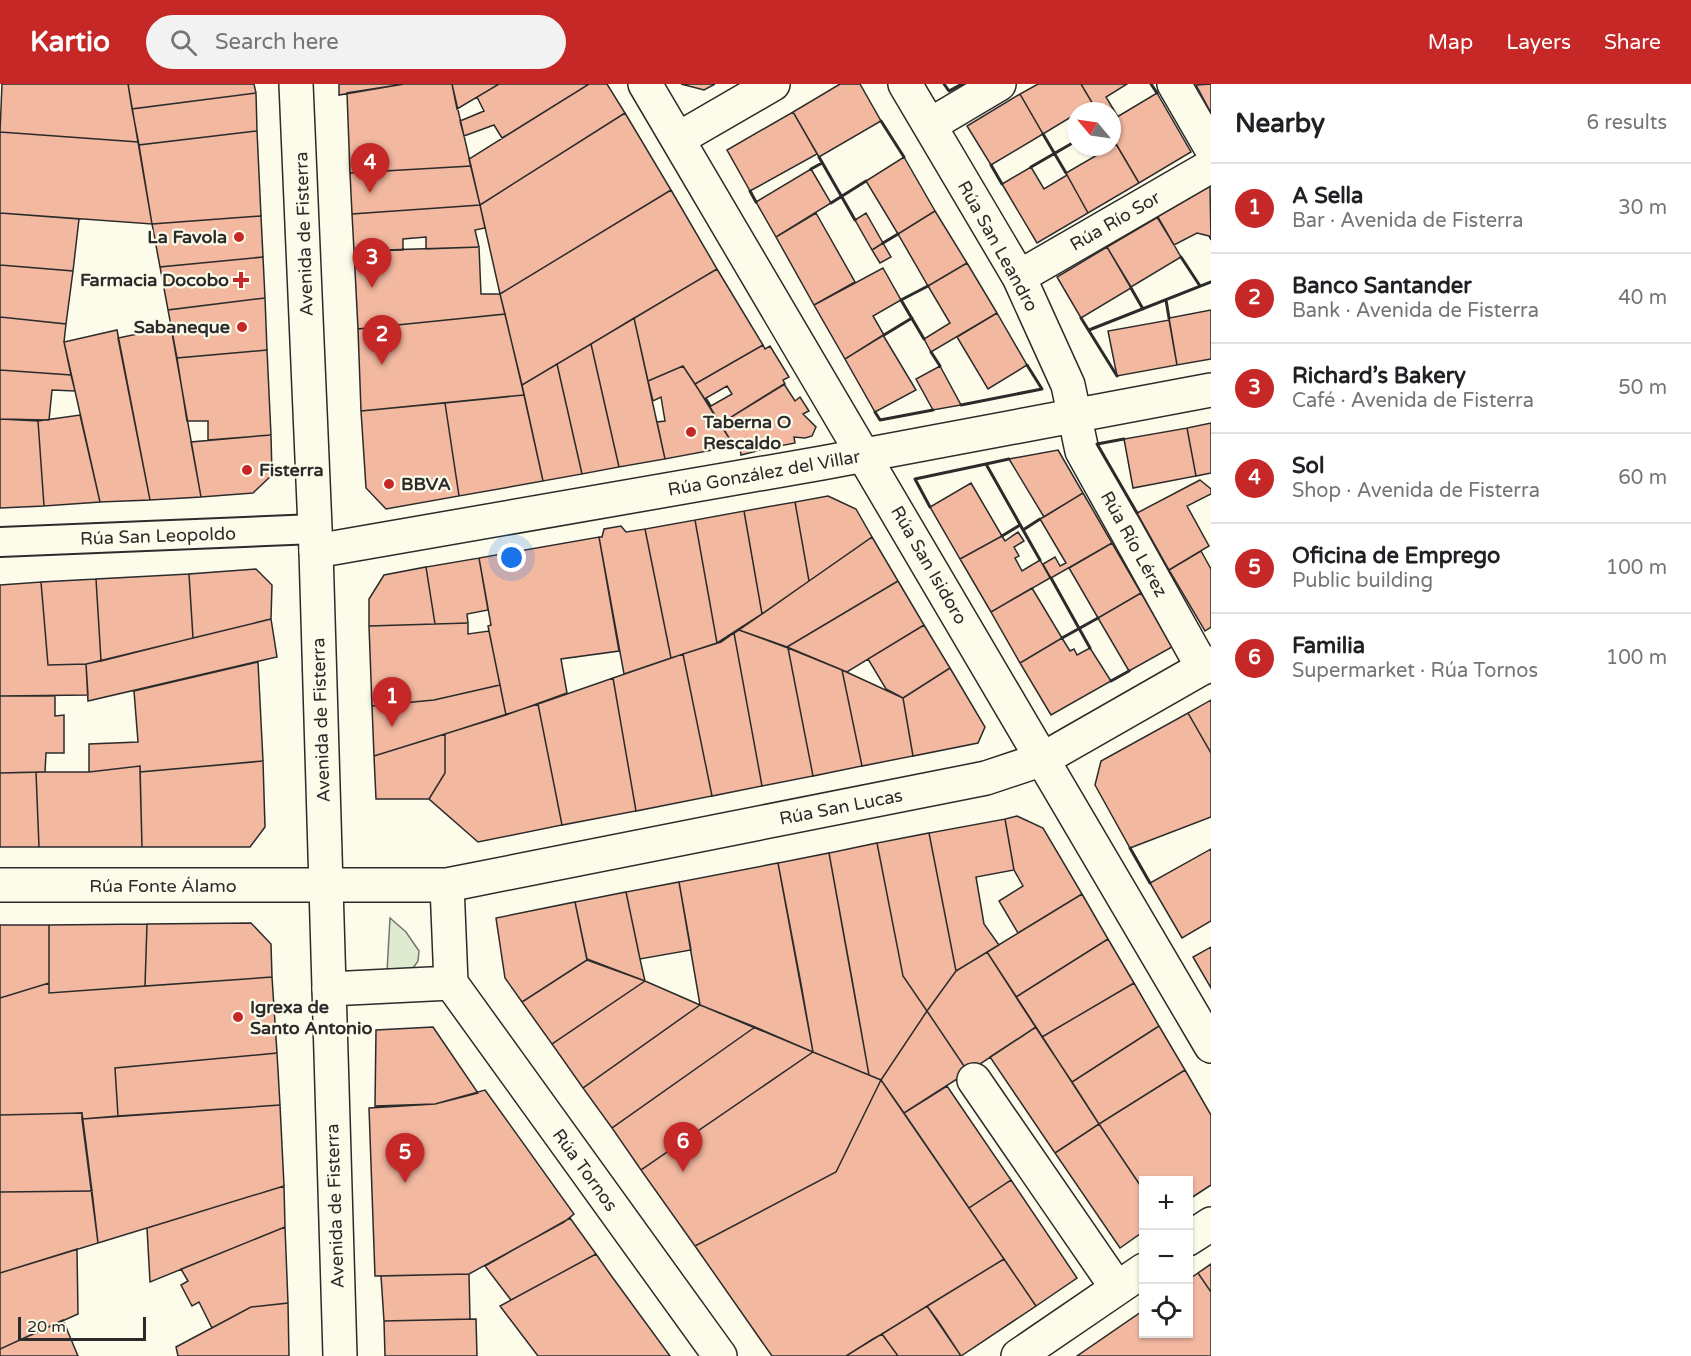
<!DOCTYPE html>
<html lang="en">
<head>
<meta charset="utf-8">
<style>
  body { margin:0; font-family:"Varela Round",sans-serif; background:#f2f2f2; color:#202124 }
  .controls { position:absolute; right:18px; bottom:18px; display:grid; overflow:hidden; border-radius:0px; box-shadow:0 2px 4px #0004 }
  .controls button { width:54px; height:54px; display:grid; place-items:center; padding:0; border:0; border-bottom:2px solid #e0e0e0; background:#fff; color:#202124; font:30px sans-serif }
  .compass { position:absolute; left:1067px; top:18px; width:54px; height:54px; border-radius:50%; background:#fff; box-shadow:0 2px 4px #0004; rotate:299deg }
  .scale { position:absolute; left:18px; bottom:15px; width:128px; box-sizing:border-box; padding-left:6px; border:3px solid #2b2b2b; border-top:0; font-size:16px; line-height:21px; white-space:nowrap; color:#2b2b2b; -webkit-text-stroke:4px #fdfbea; paint-order:stroke }
  .you { position:absolute; left:512px; top:474px; width:21px; height:21px; margin:-15px; border:4px solid #fff; border-radius:50%; background:#1a73e8; box-shadow:0 0 0 9px #1a73e833 }
  .badge { display:grid; place-items:center; width:39px; height:39px; border-radius:50%; background:#c62828; color:#fff; font-size:20px; font-weight:700 }
  .pin { position:absolute; translate:-50% -50px; filter:drop-shadow(0 2px 3px #0008) }
  .pin::after { content:''; position:absolute; top:32px; width:21px; height:18px; background:inherit; clip-path:polygon(0 0,100% 0,50% 100%) }
  .list { margin:0; padding:0; list-style:none }
  h2 { display:flex; justify-content:space-between; align-items:center; height:78px; margin:0; padding:0 24px; font-size:26px }
  h2 small { font-size:20px; font-weight:400; color:#757577 }
  .list li { display:grid; grid-template-columns:39px 1fr auto; gap:18px; align-items:center; box-sizing:border-box; height:90px; padding:0 24px; border-top:2px solid #e0e0e0 }
  .list b { display:block; font-size:22px; white-space:nowrap }
  .list p { margin:0; font-size:20px; white-space:nowrap; color:#757577 }
  .list em { font-size:20px; font-style:normal; color:#757577 }
  .icon { flex:none; width:33px; height:33px; fill:none; stroke:currentColor; stroke-width:2; stroke-linecap:round; stroke-linejoin:round }
  .map { position:relative; flex:none; width:1211px; height:1272px; overflow:hidden }
  header { display:flex; align-items:center; gap:36px; box-sizing:border-box; height:84px; padding:0 30px; background:#c62828; color:#fff }
  header strong { font-size:28px }
  nav { display:flex; gap:33px; margin-inline-start:auto; font-size:21px }
  .search { width:420px; height:54px; background:#f2f2f2; display:flex; align-items:center; gap:15px; box-sizing:border-box; padding:0 21px; border-radius:33px; color:#757577; font-size:22px }
  main { display:flex }
  aside { flex:1; background:#fff }
  .map>svg:first-child { display:block }
  .green { fill:#deebd1; stroke:#74746e; stroke-width:1.5 }
  .building { fill:#f2b8a0; stroke:#2b2b2b; stroke-width:1.5; fill-rule:evenodd }
  .lines { fill:none; stroke-linecap:round; stroke-linejoin:round }
  .pedestrian-casing { stroke:#2b2b2b; stroke-width:32 }
  .minor-casing { stroke:#2b2b2b; stroke-width:36 }
  .tertiary-casing { stroke:#2b2b2b; stroke-width:36 }
  .pedestrian { stroke:#fdfbea; stroke-width:28 }
  .minor { stroke:#fdfbea; stroke-width:33 }
  .tertiary { stroke:#fdfbea; stroke-width:33 }
  .wall { stroke:#2b2b2b; stroke-width:3 }
  .poi-dot { fill:#c62828; stroke:#fdfbea; stroke-width:2 }
  .labels { text-anchor:middle; stroke-width:4.5; stroke-linejoin:round; paint-order:stroke }
  .street-label { font-size:18px; fill:#2b2b2b; stroke:#fdfbea }
  .poi-label { font-size:18px; font-weight:bold; fill:#2b2b2b; stroke:#fdfbea; text-anchor:start }
</style>
</head>
<body>
<header>
<strong>Kartio</strong>
<div class="search"><svg class="icon" aria-label="search" viewBox="0 0 24 24"><circle cx="10" cy="10" r="6"/><path d="M15 15l6 6"/></svg>Search here</div>
<nav><a>Map</a><a>Layers</a><a>Share</a></nav>
</header>
<main>
<div class="map">
<svg width="1211" height="1272" viewBox="0 0 1211 1272">
  <rect width="100%" height="100%" fill="#fdfbea"/>
  <!-- green -->
  <path class="green" d="M390 834 406 848 419 867 418 877 411 887 387 888Z"/>
  <!-- building -->
  <path class="building" d="M2 0H128L138 58 0 48Z
    M128 0H254L256 9 132 25Z
    M339 0H404L339 11Z
    M404 0H452L471 82 350 89 347 9Z
    M452 0H499L457 25Z
    M499 0H589L502 54 494 41 464 52 460 37 484 27 477 13Z
    M589 0H607L625 29 480 121 469 75Z
    M681 0H715L704 6Z
    M840 0H860L881 37 819 73 793 28Z
    M1038 0H1081L1097 27H1076V30L1043 50 1020 10Z
    M1081 0H1127L1106 13 1118 33 1112 36V27H1097Z
    M1211 0V29L1196 1Z
    M256 9 257 47 139 61 132 25Z
    M1157 9 1191 68 1139 99 1112 53V36Z
    M1020 10 1043 50 991 81 967 42Z
    M793 28 817 70 750 107 727 66Z
    M625 29 671 106 500 210 480 121Z
    M257 47 261 132 152 140 139 61Z
    M0 48 138 58 152 140 0 129Z
    M1116 60 1139 99 1088 129 1066 89Z
    M904 73 935 127 898 150 866 97Z
    M471 82 480 121 352 130 350 89Z
    M1031 83 1044 105 1067 91 1088 129 1037 159 1002 100Z
    M811 85 831 119 776 153 756 118Z
    M1210 102 1211 156 1209 152 1197 149 1174 161 1157 133Z
    M671 106 717 185 522 301 500 210Z
    M480 121 485 144 475 146 479 163 426 165V153L403 155V166L354 167 352 130Z
    M935 127 967 179 928 202 898 150Z
    M0 129 79 135 73 187 0 181Z
    M816 129 855 198 814 221 776 153Z
    M866 129 883 159 872 166 855 136Z
    M261 132 263 173 160 183 152 140Z
    M1158 133 1181 173 1131 203 1107 163Z
    M883 159 891 173 880 179 872 166Z
    M479 163 481 210H500L505 230 358 245 354 167Z
    M1107 163 1131 204 1081 234 1057 193Z
    M263 173 265 214 168 226 160 183Z
    M967 179 997 229 931 268 924 255 950 239 928 202Z
    M0 181 73 187 66 240 0 233Z
    M883 184 901 216 873 232 884 251 845 275 814 221Z
    M717 185 763 261 695 300 683 282 648 297 634 234Z
    M265 214 267 266 177 274 168 226Z
    M1211 226V275L1177 281 1169 234Z
    M997 229 1027 281 988 305 957 253Z
    M505 230 524 311 361 327 358 245Z
    M0 233 66 240 64 258 71 291 0 286Z
    M634 234 665 375 619 383 591 260Z
    M1169 236 1177 281 1117 292 1108 247Z
    M171 243 201 413 150 416 118 254Z
    M117 246 150 416 100 418 64 258Z
    M883 251 916 306 875 328 845 275Z
    M591 260 619 383 582 390 557 280Z
    M763 261 765 265 770 262 789 293 783 296 785 300 720 340 695 300ZM727 302 732 310 711 322 706 314Z
    M267 266 271 351 208 356V337H187L177 274Z
    M557 280 582 390 543 397 522 301Z
    M683 282 710 323 734 362 665 375 657 338 665 337 661 313 653 317 648 297Z
    M940 282 961 321 933 326 916 295Z
    M0 286 71 291 75 307 52 306 49 336 0 335Z
    M784 300 795 317 800 313 809 327 803 330 816 343 812 352 805 354 794 353 795 359 780 362 777 356 776 363 760 366 759 360 755 361 757 367 741 371 740 364 736 365 720 340Z
    M524 311 543 397 459 412 445 319Z
    M445 319 459 412 386 425 366 404 361 327Z
    M80 331 100 418 44 422 38 337Z
    M0 335 38 337 44 422 0 424Z
    M1211 339V389L1196 392 1187 344Z
    M1187 344 1196 392 1133 404 1124 355Z
    M271 351 272 391 253 409 201 413 191 358Z
    M1058 366 1083 409 1044 433 1009 375Z
    M1200 396 1211 405V410L1187 422 1209 462 1169 486 1137 429Z
    M971 399 1002 452 960 475 930 423Z
    M1083 409 1112 459 1051 494 1043 480 1055 473 1060 482 1066 479 1040 435Z
    M828 412 856 425 872 453 809 497 795 418Z
    M795 418 809 497 762 530 744 427Z
    M744 427 762 530 717 559 695 436Z
    M695 436 717 559 671 574 645 445Z
    M621 442 626 448 645 445 671 574 624 590 599 453H602L604 445Z
    M1018 448 1024 457 1014 463 1019 472 1015 474 1022 487 1040 476 1050 494 991 528 960 475 1002 452 1005 457Z
    M599 453 619 567 561 575 567 609 506 631 488 542 491 541 479 474Z
    M872 453 898 497 787 563 739 546Z
    M1112 459 1141 509 1098 534 1069 484Z
    M1201 467 1211 485V543L1205 547 1169 486Z
    M479 474 488 526 467 530 468 539 435 540 426 483Z
    M426 483 435 540 369 542V515L384 491Z
    M256 485 272 501 271 535 193 554 189 490Z
    M189 490 193 554 101 577 96 495Z
    M96 495 101 577 86 580 48 581 41 498Z
    M898 497 924 541 847 588 787 563Z
    M41 498 48 581 86 580 88 611 0 612V501Z
    M1032 504 1062 554 1020 579 991 528Z
    M1141 509 1172 563 1129 587 1098 534Z
    M271 535 277 573 88 617 86 580Z
    M468 539V550L489 547 500 601 434 616 372 622 369 542Z
    M924 541 950 584 903 614 886 605 868 575Z
    M739 546 788 564 813 692 762 702 734 549Z
    M734 549 762 702 712 712 683 570 721 558Z
    M1062 554 1070 567 1074 565 1077 571 1090 564 1111 597 1051 631 1020 579Z
    M788 564 842 586 862 682 813 692Z
    M683 570 712 712 636 727 613 594Z
    M258 578 263 677 140 688V682L89 688V660L138 658 134 607Z
    M950 584 985 643 978 659 913 672 903 614Z
    M842 586 903 614 913 672 862 682Z
    M613 594 636 727 562 741 538 620Z
    M500 601 506 631 374 672 372 622 434 616Z
    M0 612H55V632L64 631V669H46L45 688 0 689Z
    M1211 616V669L1188 629Z
    M538 620 562 741 478 758 429 715 445 689V650Z
    M1188 629 1211 669V733L1130 764 1095 701 1101 677Z
    M445 650V689L429 715H376L374 672Z
    M263 677 265 743 250 763H142L140 688Z
    M140 682 142 763H39L36 688H89Z
    M36 688 39 763H0V689Z
    M1017 732 1043 744 1082 810 1018 849 999 817 1023 802 1014 786 1005 735Z
    M1005 735 1014 786 976 793 984 840 999 861 956 887 929 749Z
    M929 749 956 887 927 927 903 892 877 759Z
    M877 759 903 892 927 927 881 996 869 991 829 769Z
    M1211 765V837L1182 854 1150 799Z
    M829 769 853 901 869 991 813 968 778 779Z
    M778 779 801 900 813 968 700 921 679 798Z
    M679 798 691 866 640 875 626 808Z
    M626 808 640 875 645 897 587 875 575 818Z
    M1082 810 1108 855 1016 913 987 868Z
    M575 818 587 876 522 918 505 894 496 834Z
    M251 839 271 860 272 893 145 902 147 840Z
    M147 840 145 902 49 909V841Z
    M0 841H49V899L0 914Z
    M1108 855 1134 899 1042 953 1016 913Z
    M1211 863V904L1193 873Z
    M987 868 1036 943 968 988 927 927 956 887Z
    M587 876 645 897 552 960 522 918Z
    M272 893 277 969 115 984 118 1032 82 1035V1029L0 1031V914L49 899V909Z
    M645 897 700 921 583 1004 552 960Z
    M1134 899 1159 942 1072 998 1042 953Z
    M700 921 755 943 612 1044 583 1004Z
    M927 927 968 988 904 1029 881 996Z
    M1159 942 1185 986 1099 1040 1072 998Z
    M433 943 478 1009 435 1020 375 1022 376 946Z
    M755 943 813 968 641 1086 612 1044Z
    M1036 943 1099 1040 1055 1069 990 973Z
    M813 968 881 996 836 1088 695 1162 641 1086Z
    M277 969 280 1021 118 1032 115 984Z
    M1185 986 1211 1031V1101L1188 1116V1096H1144V1107L1099 1040Z
    M881 996 1004 1175 846 1272H772L695 1162 836 1088Z
    M947 1002 1011 1096 969 1124 904 1029Z
    M485 1006 574 1130 564 1138 469 1190 375 1192 369 1024 435 1020Z
    M280 1021 284 1102 98 1159 82 1035Z
    M82 1029 92 1107 0 1108V1031Z
    M1099 1040 1144 1107V1147L1120 1164 1055 1069Z
    M1011 1096 1077 1194 1036 1222 969 1124Z
    M284 1102 285 1143 150 1198 147 1144Z
    M92 1107 98 1159 0 1189V1108Z
    M570 1134 596 1170 511 1216 485 1182Z
    M285 1143 288 1219 251 1223 212 1244 199 1218 192 1222 181 1201 188 1197 181 1185Z
    M77 1165 78 1230 0 1265V1189Z
    M596 1170 610 1190 670 1272H538L500 1222Z
    M1004 1175 1036 1222 961 1272 927 1222Z
    M1211 1180V1208L1198 1189Z
    M1198 1189 1211 1208V1272H1077L1144 1226V1250H1188V1196Z
    M469 1190 470 1235 384 1237 381 1192Z
    M288 1219 289 1272H178L176 1263 251 1223Z
    M927 1222 938 1237 961 1272H898L882 1250Z
    M476 1235 477 1272H385L384 1237Z
    M63 1236 78 1272H0V1265Z
    M882 1250 898 1272H846L873 1255Z"/>
  <g class="lines">
    <defs>
      <path id="pedestrian" d="M0 458 315 445"/>
      <path id="minor" d="M645 0 1211 962
        M905 0 1019 193 1068 301 1082 367 1203 584
        M1174 0 1211 64
        M930 41 999 0
        M678 55 773 0
        M1019 193 1211 82
        M316 467 822 379 1211 306
        M0 801H447L451 899 329 905
        M447 801 986 694 1043 675 1211 579
        M451 899 720 1272
        M974 996 1117 1204
        M1188 1155 1211 1140
        M1018 1272 1144 1186"/>
      <path id="tertiary" d="M296 0 316 467 340 1272"/>
    </defs>
    <!-- pedestrian casing -->
    <use href="#pedestrian" class="pedestrian-casing"/>
    <!-- minor casing -->
    <use href="#minor" class="minor-casing"/>
    <!-- tertiary casing -->
    <use href="#tertiary" class="tertiary-casing"/>
    <!-- pedestrian -->
    <use href="#pedestrian" class="pedestrian"/>
    <!-- minor -->
    <use href="#minor" class="minor"/>
    <!-- tertiary -->
    <use href="#tertiary" class="tertiary"/>
    <!-- wall -->
    <path class="wall" d="M944 0 949 7 962 0
      M1151 0 1157 9
      M881 37 904 73
      M1043 50 1066 89
      M819 73 855 136
      M991 81 1002 100
      M1031 83 1076 57
      M811 85 822 79
      M750 107 756 118
      M831 119 866 97
      M883 159 898 150
      M1181 173 1200 202
      M1131 204 1143 225
      M1166 216 1169 234
      M1081 234 1117 292
      M1089 246 1211 198
      M884 251 912 234
      M924 255 901 216 928 202
      M931 268 940 282
      M961 321 1042 305 1027 281
      M875 328 880 336 933 326
      M1124 355 1097 360 1137 429
      M986 380 1009 375
      M930 423 915 395 986 380 1040 476
      M1023 446 1040 435
      M1002 452 1020 441
      M1051 494 1090 564
      M1062 554 1098 534
      M1111 597 1129 587
      M1130 764 1150 799"/>
  </g>
  <!-- markers -->
  <g class="poi-dot">
    <circle cx="239" cy="153" r="6"/>
    <path d="M238 187h6v6h6v6h-6v6h-6v-6h-6v-6h6z"/>
    <circle cx="242" cy="243" r="6"/>
    <circle cx="691" cy="348" r="6"/>
    <circle cx="247" cy="386" r="6"/>
    <circle cx="389" cy="400" r="6"/>
    <circle cx="238" cy="933" r="6"/>
  </g>
  <g class="labels">
    <!-- street labels -->
    <g class="street-label">
      <text transform="translate(1115 137) rotate(-30)" y="6">Rúa Río Sor</text>
      <text transform="translate(304 150) rotate(-92)" y="6">Avenida de Fisterra</text>
      <text transform="translate(998 162) rotate(61)" y="6">Rúa San Leandro</text>
      <text transform="translate(764 389) rotate(-10)" y="6">Rúa González del Villar</text>
      <text transform="translate(158 452) rotate(-2)" y="6">Rúa San Leopoldo</text>
      <text transform="translate(1134 460) rotate(61)" y="6">Rúa Río Lérez</text>
      <text transform="translate(929 481) rotate(60)" y="6">Rúa San Isidoro</text>
      <text transform="translate(321 636) rotate(-92)" y="6">Avenida de Fisterra</text>
      <text transform="translate(841 723) rotate(-11)" y="6">Rúa San Lucas</text>
      <text x="163" y="808">Rúa Fonte Álamo</text>
      <text transform="translate(585 1086) rotate(54)" y="6">Rúa Tornos</text>
      <text transform="translate(335 1122) rotate(-92)" y="6">Avenida de Fisterra</text>
    </g>
    <!-- poi labels -->
    <g class="poi-label">
      <text x="227" y="159" text-anchor="end">La Favola</text>
      <text x="229" y="202" text-anchor="end">Farmacia Docobo</text>
      <text x="230" y="249" text-anchor="end">Sabaneque</text>
      <text x="703" y="344">Taberna O<tspan x="703" dy="21">Rescaldo</tspan></text>
      <text x="259" y="392">Fisterra</text>
      <text x="401" y="406">BBVA</text>
      <text x="250" y="929">Igrexa de<tspan x="250" dy="21">Santo Antonio</tspan></text>
    </g>
  </g>
</svg>
<div class="controls">
<button>+</button>
<button>−</button>
<button><svg class="icon" aria-label="locate" viewBox="0 0 24 24"><circle cx="12" cy="12" r="6"/><path d="M12 2v4M12 18v4M2 12h4M18 12h4"/></svg></button>
</div>
<svg class="compass" viewBox="-18 -18 36 36"><path d="M0-13l5 13h-10z" fill="#e53935"/><path d="M0 13l5-13h-10z" fill="#757577"/></svg>
<div class="scale">20 m</div>
<div class="you"></div>
<div class="pin badge" style="left:392px;top:643px">1</div>
<div class="pin badge" style="left:382px;top:281px">2</div>
<div class="pin badge" style="left:372px;top:204px">3</div>
<div class="pin badge" style="left:370px;top:109px">4</div>
<div class="pin badge" style="left:405px;top:1099px">5</div>
<div class="pin badge" style="left:683px;top:1088px">6</div>
</div>
<aside>
<h2>Nearby<small>6 results</small></h2>
<ul class="list">
<li><span class="badge">1</span><div><b>A Sella</b><p>Bar · Avenida de Fisterra</p></div><em>30 m</em></li>
<li><span class="badge">2</span><div><b>Banco Santander</b><p>Bank · Avenida de Fisterra</p></div><em>40 m</em></li>
<li><span class="badge">3</span><div><b>Richard’s Bakery</b><p>Café · Avenida de Fisterra</p></div><em>50 m</em></li>
<li><span class="badge">4</span><div><b>Sol</b><p>Shop · Avenida de Fisterra</p></div><em>60 m</em></li>
<li><span class="badge">5</span><div><b>Oficina de Emprego</b><p>Public building</p></div><em>100 m</em></li>
<li><span class="badge">6</span><div><b>Familia</b><p>Supermarket · Rúa Tornos</p></div><em>100 m</em></li>
</ul>
</aside>
</main>
</body>
</html>
